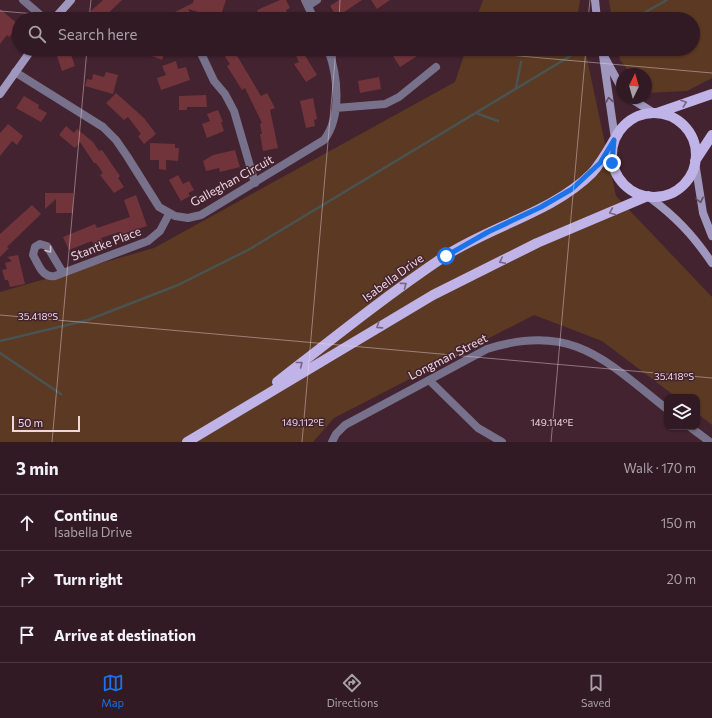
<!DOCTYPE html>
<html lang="en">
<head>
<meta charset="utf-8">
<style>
  body { margin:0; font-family:Commissioner,sans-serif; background:#3a232c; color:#f1f3f6 }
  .controls { position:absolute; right:12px; bottom:12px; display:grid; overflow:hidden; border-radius:8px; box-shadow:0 1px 3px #0004 }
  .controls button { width:36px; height:36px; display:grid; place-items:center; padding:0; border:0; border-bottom:1px solid #4d3841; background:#321a24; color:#f1f3f6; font:20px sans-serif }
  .compass { position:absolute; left:616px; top:68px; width:36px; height:36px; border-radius:50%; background:#321a24; box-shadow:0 1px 3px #0004; rotate:5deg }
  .scale { position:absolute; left:12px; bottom:10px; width:68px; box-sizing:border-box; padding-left:4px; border:2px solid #eed8df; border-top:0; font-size:11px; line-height:14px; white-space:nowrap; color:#eed8df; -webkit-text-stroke:3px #432330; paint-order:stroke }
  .stop { position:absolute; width:12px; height:12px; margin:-9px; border:3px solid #1a73e8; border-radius:50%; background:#fff }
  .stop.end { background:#1a73e8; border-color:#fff; box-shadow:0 1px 4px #0008 }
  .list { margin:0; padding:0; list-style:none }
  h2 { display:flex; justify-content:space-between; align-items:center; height:52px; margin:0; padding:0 16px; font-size:17px }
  h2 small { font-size:13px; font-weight:400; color:#a8a1a6 }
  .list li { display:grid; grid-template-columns:26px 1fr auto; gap:12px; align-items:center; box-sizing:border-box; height:56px; padding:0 16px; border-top:1px solid #4d3841 }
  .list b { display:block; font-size:15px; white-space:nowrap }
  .list p { margin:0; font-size:13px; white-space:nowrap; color:#a8a1a6 }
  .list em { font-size:13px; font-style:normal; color:#a8a1a6 }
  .icon { flex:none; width:22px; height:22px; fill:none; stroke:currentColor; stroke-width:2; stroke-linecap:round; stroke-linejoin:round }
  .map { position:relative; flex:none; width:712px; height:442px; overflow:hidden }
  .search { position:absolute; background:#321a24; box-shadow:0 1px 3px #0004; left:12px; right:12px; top:12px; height:44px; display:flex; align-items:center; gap:10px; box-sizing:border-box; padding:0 14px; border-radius:22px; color:#a8a1a6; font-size:15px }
  .sheet { height:220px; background:#321a24 }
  nav { display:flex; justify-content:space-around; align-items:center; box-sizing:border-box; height:56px; border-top:1px solid #4d3841; background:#321a24; font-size:11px; color:#a8a1a6 }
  nav a { display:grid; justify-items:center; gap:2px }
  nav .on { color:#1a73e8 }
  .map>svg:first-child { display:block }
  .green { fill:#5b3922 }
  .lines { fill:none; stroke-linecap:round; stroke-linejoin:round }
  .stream { stroke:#495452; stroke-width:2.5 }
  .building { fill:#72343b }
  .street { stroke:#77718b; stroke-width:8 }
  .secondary { stroke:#a097bf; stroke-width:8 }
  .primary { stroke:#c0b3e8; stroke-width:10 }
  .oneway { stroke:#644c62 }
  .oneway2 { stroke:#7b6483 }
  .oneway3 { stroke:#d0beca }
  .route { stroke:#1a73e8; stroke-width:5 }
  .ticks { fill:none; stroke:#eed8df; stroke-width:1; stroke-opacity:0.45 }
  .labels { text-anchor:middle; stroke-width:3; stroke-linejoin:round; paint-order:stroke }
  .street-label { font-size:12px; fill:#eed8df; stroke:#432330 }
  .ticks-label { font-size:10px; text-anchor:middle; fill:#eed8df; stroke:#432330; stroke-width:3; stroke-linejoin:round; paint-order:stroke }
</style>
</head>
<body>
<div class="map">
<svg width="712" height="442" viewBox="0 0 712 442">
  <rect width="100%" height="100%" fill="#432330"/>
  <!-- green -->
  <path class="green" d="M483 0H580L578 13 579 19H476Z
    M609 0H712V78L687 91 646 93V74H631L620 60 618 49H693V19H612Z
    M466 49H585L616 196 712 297V425L697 413V397H676L602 341 534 315 334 418 313 442H0V292L154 248 455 82Z"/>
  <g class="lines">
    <!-- stream -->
    <path class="stream" d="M633 19 667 0
      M516 88 521 62
      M476 113 498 121
      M0 341 88 320 178 285 248 250 582 49
      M0 353 61 394"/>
  </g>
  <!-- building -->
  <path class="building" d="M103 0H122L102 19H82Z
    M194 0H226L220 18 188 9 192 17 188 19H161L193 3Z
    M280 0H286L290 8 286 10 289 19H274L272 16 261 19 257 10Z
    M339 0H362L337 17 330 6Z
    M371 0H390L377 9Z
    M0 9 19 25 9 37 7 35 0 44Z
    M69 49 75 66 62 71 56 53Z
    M151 49H166L162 60 149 55Z
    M220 49H244L236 54 261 96 267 93 275 108 270 110 278 148 263 151 260 134H262L260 124 262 123 245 88 242 90 227 66 230 64Z
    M293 49H301L317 75 306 82 294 64 299 62Z
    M351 49H373V53L353 56Z
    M403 49H413L417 56 400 67 393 56Z
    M176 61 178 69 186 67 190 80 161 90 157 78 166 75 162 66Z
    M106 72 118 75 113 94 85 86 87 79 92 80 93 74 104 77Z
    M379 77 381 89 360 93 358 81Z
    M116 93 144 118 156 134 144 144 138 136 141 134 128 117 124 120 106 103Z
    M206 95 207 107H187V110H179V96Z
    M24 96 39 105 38 108 47 113 41 122 16 108Z
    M313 98 317 119 314 120 315 126 306 128 300 101Z
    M218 110 223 122H221L224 131 207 138 202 124 210 121 207 114Z
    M8 124 23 136 17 145 12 141 0 156V133Z
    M66 126 74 133 77 129 93 142 99 151 102 150 120 176 118 178 124 187 114 193 100 175 103 173 96 163H94L80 142 75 148 59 135Z
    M150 143 175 144V148H179L178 161 166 160V170L159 169V160H150Z
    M235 150 240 167 220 172 219 168 206 171 203 161 213 155Z
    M178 175 183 184 189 181 194 190 188 193 190 196 181 201 169 180Z
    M45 193H73V213H56V199L45 209Z
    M136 195 147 226 120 235 119 232 101 238 103 243 94 246 92 241 69 250 63 237 95 224 97 228 130 217 124 200Z
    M32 205 41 214 7 247 9 248 0 257V234Z
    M18 255 25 284 10 287 8 280H5L2 270 7 269 5 263 12 261 7 257Z"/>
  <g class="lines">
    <!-- street -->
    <path class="street" d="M23 0 45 19
      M305 0 314 19
      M308 6 317 0
      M199 49 214 81 225 94 234 111 255 183
      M15 72 103 127 116 140 127 156 159 207 175 216 188 218 201 215 324 140C342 116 338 76 328 49
      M336 108 385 104 399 97 436 67
      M63 273 47 246 40 244 35 247 33 255C39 265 42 278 55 276L148 241 160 231 169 214
      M429 380 478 428 502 442
      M690 427 710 442
      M332 442 336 434 345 425 487 349C572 322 605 360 667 409"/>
    <!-- secondary -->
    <path class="secondary" d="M595 0 597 19
      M54 19 71 0
      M602 49 615 139
      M605 58 622 89
      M0 94 32 49
      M630 98 654 113
      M695 162 703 213 712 236
      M649 197C676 217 693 235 712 263"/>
    <!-- primary -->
    <path class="primary" d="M657 113 712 94
      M612 155a42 42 0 1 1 84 0a42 42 0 1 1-84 0Z
      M695 161 712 135
      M277 382C332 339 387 295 445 256 491 226 553 212 592 173 601 163 607 152 614 140
      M187 442 433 295 537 243 648 196"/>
  </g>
  <!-- one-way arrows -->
  <defs><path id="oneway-chevron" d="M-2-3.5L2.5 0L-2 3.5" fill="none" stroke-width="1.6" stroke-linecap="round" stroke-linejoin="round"/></defs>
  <g class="oneway">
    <use href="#oneway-chevron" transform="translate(609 100) rotate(-99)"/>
    <use href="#oneway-chevron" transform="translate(700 200) rotate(78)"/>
  </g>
  <g class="oneway2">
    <use href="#oneway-chevron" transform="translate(684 103) rotate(-19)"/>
    <use href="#oneway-chevron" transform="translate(612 212) rotate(157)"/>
    <use href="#oneway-chevron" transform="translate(502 261) rotate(154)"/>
    <use href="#oneway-chevron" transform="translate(404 285) rotate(-36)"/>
    <use href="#oneway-chevron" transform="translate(379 326) rotate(147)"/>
    <use href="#oneway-chevron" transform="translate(300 364) rotate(-38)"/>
  </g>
  <use class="oneway3" href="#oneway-chevron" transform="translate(49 250) rotate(53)"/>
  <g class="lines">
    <!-- route -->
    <path class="route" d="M446 256 488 232 541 207 572 189 600 163 614 140 612 163"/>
  </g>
  <!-- ticks -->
  <path class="ticks" d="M0 11 97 19M89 19 91 0M339 19 340 0M588 19 590 0M440 49 712 73M0 315 712 378M52 442 87 49M302 442 336 49M551 442 586 49"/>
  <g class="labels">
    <!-- street labels -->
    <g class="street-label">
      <text transform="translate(232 181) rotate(-29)" y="4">Galleghan Circuit</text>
      <text transform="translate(106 244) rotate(-21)" y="4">Stantke Place</text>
      <text transform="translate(393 278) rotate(-36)" y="4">Isabella Drive</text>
      <text transform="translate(448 357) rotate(-27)" y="4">Longman Street</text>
    </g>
  </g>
  <g class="ticks-label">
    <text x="38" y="320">35.418°S</text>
    <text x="674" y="380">35.418°S</text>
    <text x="303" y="426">149.112°E</text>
    <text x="552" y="426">149.114°E</text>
  </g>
</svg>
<div class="controls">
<button><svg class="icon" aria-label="layers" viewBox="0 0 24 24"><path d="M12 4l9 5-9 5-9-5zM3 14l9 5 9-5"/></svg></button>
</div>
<svg class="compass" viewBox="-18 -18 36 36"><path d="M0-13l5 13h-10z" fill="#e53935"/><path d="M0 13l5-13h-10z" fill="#a8a1a6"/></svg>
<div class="scale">50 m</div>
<div class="stop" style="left:446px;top:256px"></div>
<div class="stop end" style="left:612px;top:163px"></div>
<div class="search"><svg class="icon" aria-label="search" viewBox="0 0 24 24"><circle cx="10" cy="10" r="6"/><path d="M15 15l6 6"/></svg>Search here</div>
</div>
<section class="sheet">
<h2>3 min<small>Walk · 170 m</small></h2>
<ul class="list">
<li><svg class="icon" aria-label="ahead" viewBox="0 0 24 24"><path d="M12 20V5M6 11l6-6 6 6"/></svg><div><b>Continue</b><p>Isabella Drive</p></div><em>150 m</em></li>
<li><svg class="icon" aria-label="right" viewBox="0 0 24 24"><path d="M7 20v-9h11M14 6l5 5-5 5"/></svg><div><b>Turn right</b></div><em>20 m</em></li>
<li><svg class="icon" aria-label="arrive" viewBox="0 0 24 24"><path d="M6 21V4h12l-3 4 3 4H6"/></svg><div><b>Arrive at destination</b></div></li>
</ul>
</section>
<nav>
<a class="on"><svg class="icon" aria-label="map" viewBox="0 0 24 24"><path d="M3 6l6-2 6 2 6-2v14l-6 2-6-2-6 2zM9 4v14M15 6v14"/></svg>Map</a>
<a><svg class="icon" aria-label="directions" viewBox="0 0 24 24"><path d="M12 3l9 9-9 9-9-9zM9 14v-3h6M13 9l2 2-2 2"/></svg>Directions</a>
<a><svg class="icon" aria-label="saved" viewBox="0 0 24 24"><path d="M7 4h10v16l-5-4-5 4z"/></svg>Saved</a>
</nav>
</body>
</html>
